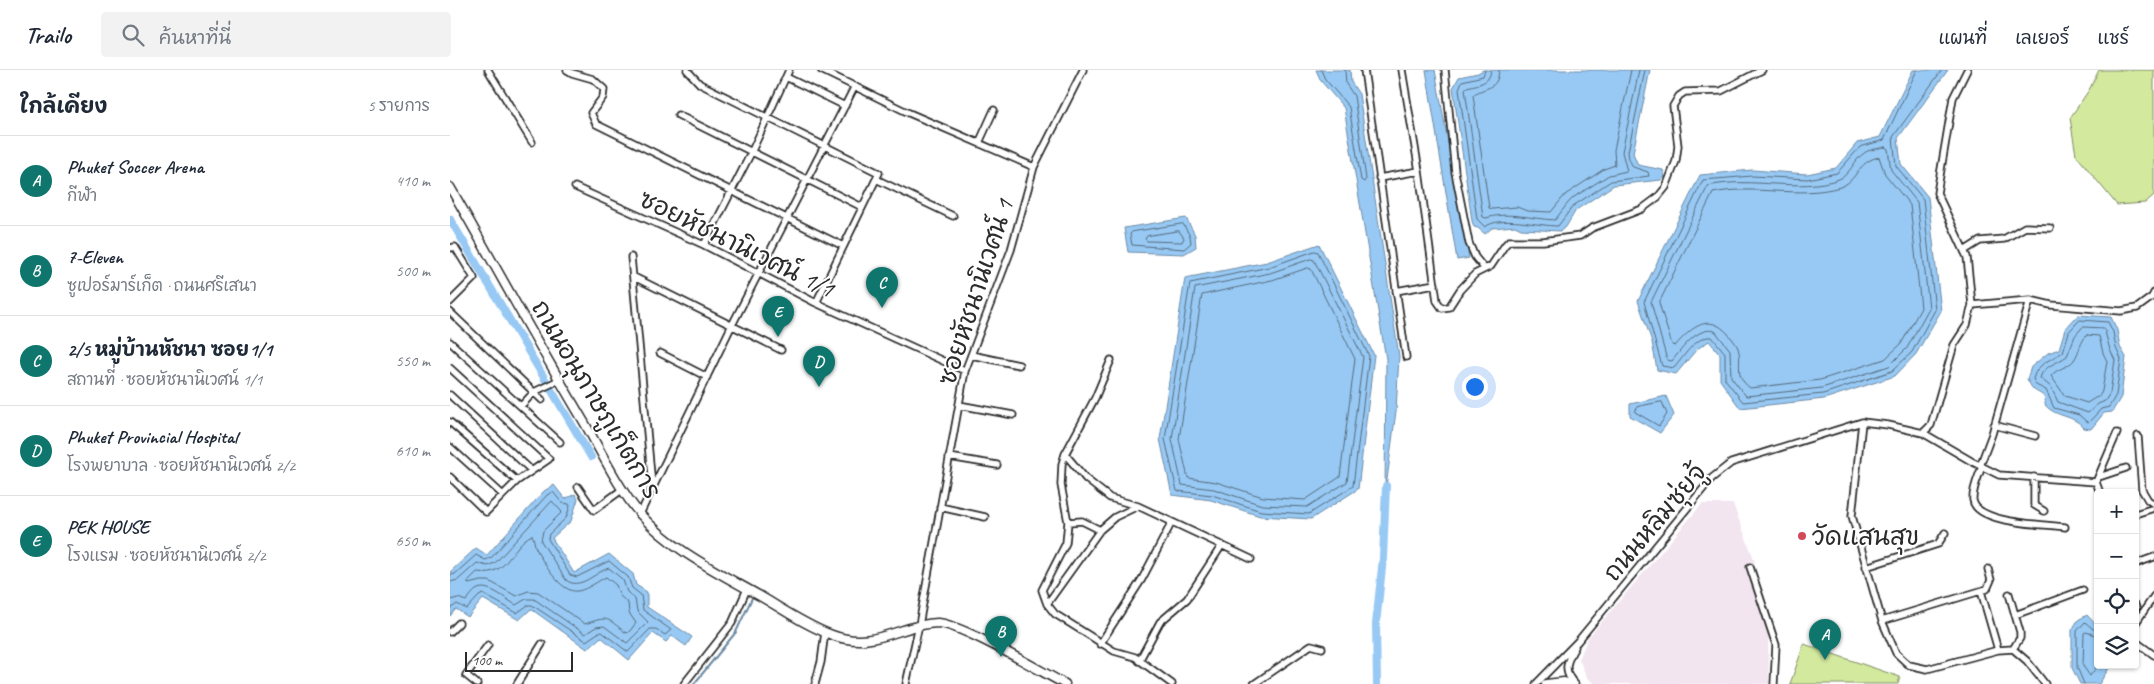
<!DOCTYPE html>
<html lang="th">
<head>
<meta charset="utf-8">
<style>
  body { margin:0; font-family:Caveat,"Playpen Sans Thai",sans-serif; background:#f2f2f3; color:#1f2937 }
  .controls { position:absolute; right:15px; bottom:15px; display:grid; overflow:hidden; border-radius:5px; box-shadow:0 1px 4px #0004 }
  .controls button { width:45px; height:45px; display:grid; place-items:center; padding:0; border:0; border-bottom:1px solid #e0e1e3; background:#fff; color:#1f2937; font:25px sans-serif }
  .scale { position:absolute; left:15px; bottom:12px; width:108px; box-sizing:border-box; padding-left:5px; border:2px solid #2b2b2b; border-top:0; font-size:14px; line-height:18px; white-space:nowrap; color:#2b2b2b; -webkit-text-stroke:4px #fff; paint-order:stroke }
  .you { position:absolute; left:1024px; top:316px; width:18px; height:18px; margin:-12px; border:4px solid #fff; border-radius:50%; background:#1a73e8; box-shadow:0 0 0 8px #1a73e833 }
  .badge { display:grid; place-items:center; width:32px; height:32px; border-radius:50%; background:#0f766e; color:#fff; font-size:16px; font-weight:700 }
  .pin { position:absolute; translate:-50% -41px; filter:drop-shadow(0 1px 2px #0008) }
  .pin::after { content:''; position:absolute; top:26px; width:18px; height:15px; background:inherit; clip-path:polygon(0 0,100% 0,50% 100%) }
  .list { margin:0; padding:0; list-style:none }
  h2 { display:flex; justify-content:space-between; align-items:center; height:65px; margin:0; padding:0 20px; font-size:21px }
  h2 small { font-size:16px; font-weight:400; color:#747a83 }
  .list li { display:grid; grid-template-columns:32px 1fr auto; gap:15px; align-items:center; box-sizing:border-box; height:90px; padding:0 20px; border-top:1px solid #e0e1e3 }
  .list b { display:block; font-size:19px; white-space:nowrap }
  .list p { margin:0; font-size:16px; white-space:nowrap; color:#747a83 }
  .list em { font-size:16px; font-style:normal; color:#747a83 }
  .icon { flex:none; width:28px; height:28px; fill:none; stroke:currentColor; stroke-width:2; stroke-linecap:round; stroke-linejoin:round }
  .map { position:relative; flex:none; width:1704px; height:614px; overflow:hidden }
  header { display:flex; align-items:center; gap:30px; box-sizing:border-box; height:70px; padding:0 25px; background:#fff; border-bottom:1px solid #e0e1e3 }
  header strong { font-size:24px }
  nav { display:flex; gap:28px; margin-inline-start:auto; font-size:18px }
  .search { width:350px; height:45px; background:#f2f2f3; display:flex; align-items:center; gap:12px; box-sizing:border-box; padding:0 18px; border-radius:5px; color:#747a83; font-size:19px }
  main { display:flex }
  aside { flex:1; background:#fff }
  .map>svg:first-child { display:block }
  .built { fill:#f2e5ef }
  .green { fill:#d2e99e; stroke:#7e8a64 }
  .water { fill:#97c9f4; stroke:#6c8aa4 }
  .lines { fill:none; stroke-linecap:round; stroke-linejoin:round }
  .shore { stroke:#566a7b; stroke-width:1 }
  .stream { stroke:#6c8aa4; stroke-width:2 }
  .canal { stroke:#97c9f4; stroke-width:8 }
  .street-casing { stroke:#2b2b2b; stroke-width:9 }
  .secondary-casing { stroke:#2b2b2b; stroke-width:11 }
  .street { stroke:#fff; stroke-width:5.5 }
  .secondary { stroke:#fff; stroke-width:8 }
  .poi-dot { fill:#d1495b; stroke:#fff; stroke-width:2 }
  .labels { text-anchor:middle; stroke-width:4; stroke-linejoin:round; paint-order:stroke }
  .street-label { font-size:25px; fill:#2b2b2b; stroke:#fff }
  .poi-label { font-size:25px; fill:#2b2b2b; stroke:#fff; text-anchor:start }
</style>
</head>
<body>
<header>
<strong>Trailo</strong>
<div class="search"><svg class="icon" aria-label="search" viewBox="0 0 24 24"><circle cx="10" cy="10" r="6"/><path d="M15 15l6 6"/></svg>ค้นหาที่นี่</div>
<nav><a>แผนที่</a><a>เลเยอร์</a><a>แชร์</a></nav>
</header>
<main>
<aside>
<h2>ใกล้เคียง<small>5 รายการ</small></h2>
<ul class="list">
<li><span class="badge">A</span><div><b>Phuket Soccer Arena</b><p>กีฬา</p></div><em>410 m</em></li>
<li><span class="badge">B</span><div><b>7-Eleven</b><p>ซูเปอร์มาร์เก็ต · ถนนศรีเสนา</p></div><em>500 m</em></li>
<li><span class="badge">C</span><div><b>2/5 หมู่บ้านหัชนา ซอย1/1</b><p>สถานที่ · ซอยหัชนานิเวศน์ 1/1</p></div><em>550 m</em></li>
<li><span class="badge">D</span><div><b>Phuket Provincial Hospital</b><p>โรงพยาบาล · ซอยหัชนานิเวศน์ 2/2</p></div><em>610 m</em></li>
<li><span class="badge">E</span><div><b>PEK HOUSE</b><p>โรงแรม · ซอยหัชนานิเวศน์ 2/2</p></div><em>650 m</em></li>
</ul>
</aside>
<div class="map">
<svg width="1704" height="614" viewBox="0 0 1704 614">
  <rect width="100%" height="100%" fill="#fff"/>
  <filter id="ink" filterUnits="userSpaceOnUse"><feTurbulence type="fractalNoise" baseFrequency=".02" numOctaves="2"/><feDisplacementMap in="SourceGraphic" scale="10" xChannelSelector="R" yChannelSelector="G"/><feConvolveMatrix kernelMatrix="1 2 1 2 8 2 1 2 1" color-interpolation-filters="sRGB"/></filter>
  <g filter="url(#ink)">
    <!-- built -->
    <path class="built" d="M1252 434H1283L1304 489 1309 530 1318 561 1319 614H1145L1137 608 1129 589 1138 568Z"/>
    <!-- green -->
    <path class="green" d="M1649 0H1704V125L1695 133 1667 135 1626 85 1620 48 1639 20Z
      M1354 574 1450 607 1448 614H1340Z"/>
    <!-- water -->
    <path class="water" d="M866 0H900L901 12 909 24 949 286 946 341 935 425 936 289 894 38 871 11Z
      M976 0H985L1019 188 1007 190Z
      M1033 0H1200L1183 83 1188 95 1213 100 1215 107 1211 110 1164 115 1126 140 1116 157 1110 161 1071 159 1065 156 1042 158 1035 164 1028 158 1024 157 1022 151 1003 18 1009 7 1028 3Z
      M1463 0H1498L1448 68 1451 94 1478 127 1491 241 1466 284 1445 306 1374 329 1290 338 1270 310V284L1259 271 1247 279 1226 304 1207 300 1202 272 1188 231 1250 105 1302 100 1357 104 1386 98 1407 73 1430 67Z
      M736 148 745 165 746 177 734 184 678 182 674 158Z
      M869 174 924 285 908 419 861 449 810 446 761 430 722 425 710 369 735 208 817 192Z
      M1628 245 1661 247 1667 260 1670 277 1676 287 1671 327 1662 342 1654 343 1641 359 1634 358C1623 344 1606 348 1595 335 1596 324 1591 325 1584 320 1581 317 1579 313 1577 309L1581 297 1598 283 1609 279 1615 259Z
      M1216 326 1224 345 1210 363 1180 346V334Z
      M104 415 115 429 125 424 128 429 121 451 102 468 124 503 159 484 183 504 186 515 197 522V537L242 567 236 576 222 566 216 572 203 563 179 590 151 567 137 579 81 539 69 550 33 529 18 547 6 539 0 546V502L26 478 37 485 94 421Z
      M1637 545 1648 557V595H1661L1649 614H1630L1622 598V560L1628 550Z"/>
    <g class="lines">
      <!-- shore -->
      <path class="shore" d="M871 0 875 9 899 37 911 110 914 112 916 109 904 26 896 14 895 0
        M1035 0 1033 6 1012 11 1009 19 1027 149 1035 157C1050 145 1088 156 1108 156L1123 136 1161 111 1199 106 1198 102 1183 97 1179 89 1178 82 1195 0
        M1041 0C1040 14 1028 14 1017 17L1015 19 1033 147 1036 148C1058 141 1082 149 1105 150L1118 133 1124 127 1159 105 1177 101 1172 82 1189 0
        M1049 0C1048 21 1035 16 1023 25L1039 138 1042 139 1067 137 1077 141 1101 142 1115 125 1154 99 1165 95 1164 80 1181 0
        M1467 0 1434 70 1410 77 1387 103 1357 109 1302 106 1253 110 1194 232 1212 296 1224 298C1233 288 1246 265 1262 267L1275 283V309L1293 332 1373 324 1442 301 1462 282 1485 240 1473 129 1446 96 1443 67 1492 0
        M1435 77 1438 79 1441 100 1467 132 1479 238 1457 278 1439 296 1372 318 1296 326 1281 307 1280 280 1265 261C1247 256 1232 279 1222 291L1217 290 1201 232 1258 116C1300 106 1351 123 1389 109 1400 105 1404 90 1413 84 1418 79 1429 79 1435 77Z
        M1429 87 1435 104 1460 135 1471 238 1451 274 1435 289 1370 310 1300 318C1283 305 1293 294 1288 278 1286 273 1282 269 1279 265 1259 241 1241 258 1225 276L1222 275 1209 233 1263 123C1305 114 1349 129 1390 117 1408 111 1407 91 1429 87Z
        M733 154 740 166 741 173 734 179 682 175 680 164 682 162Z
        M729 161 734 168 732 172 697 171 695 169 697 166Z
        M865 181 868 182 919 286 903 416 859 444 811 441 762 425 727 421 715 369 740 213 819 197Z
        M861 189 864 190 913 287 897 412 857 437 812 435 764 419 732 415 722 369 745 218 820 203Z
        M858 198 861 199 905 289 890 407 855 430 813 427 766 412 738 408 729 369 752 225 822 210Z
        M1630 250 1658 252 1663 262 1666 278 1671 289 1666 325 1659 337 1651 339 1638 353 1629 345 1604 338 1596 320 1586 315 1583 309C1587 293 1601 290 1613 282L1619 262Z
        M1633 257 1654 258 1660 280 1665 290 1660 323 1655 331 1648 334 1638 343 1608 332 1601 317 1590 308C1593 296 1608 293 1617 286L1625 266Z
        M1637 265 1649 266 1653 283 1657 291 1652 321 1650 325 1637 333 1615 326 1601 306C1607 298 1618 298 1624 290 1630 281 1630 272 1637 265Z
        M1212 332 1217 344 1209 356 1185 342 1187 337Z
        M82 465C84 468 84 472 85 476 91 490 111 524 128 521 138 519 148 511 156 507L166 515 170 526 178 533 179 543 186 553 179 562 176 563C156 547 158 546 135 554L88 522 78 521 66 526 39 511H31L18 514V511L27 502C60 507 59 476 82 465Z
        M0 505 5 504 26 485 35 490 41 488 97 425 103 422 112 433 119 434 120 436 116 448 99 464 98 469 120 505 127 507 159 491 178 507 182 518 191 525 193 540 221 560 215 565 206 559H200L178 582 152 562 148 563 136 571 82 535H78L67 543 33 524 29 526 17 539 7 534 0 539
        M0 512 8 510 27 493 37 496 45 493 102 431 112 442 93 461 91 471 116 510C130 521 145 502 159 498L173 510 177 522 185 529 187 541 198 552 177 573 154 556 146 557 135 564 84 529H76L66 535C57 530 39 514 28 519 23 521 20 527 16 531L8 528 0 530
        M1648 566 1636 562 1634 563 1633 596 1640 606 1648 595
        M1634 614 1627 597V561L1635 552 1643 559 1648 560"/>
      <!-- stream -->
      <path class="stream" d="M244 614 286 562 302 528"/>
      <!-- canal -->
      <path class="canal" d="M0 149 141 387
        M927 614 926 554 933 488 936 416"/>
      <defs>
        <path id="street" d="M38 0 82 72
          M117 0 122 3 143 9 154 19 153 27 141 43 146 54 393 176
          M237 0 250 14 429 103 366 233
          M371 0 459 43 584 97
          M914 0 956 287
          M952 0 969 101 987 231 992 238 999 237 1010 220 1025 204 1041 196 1055 175 1059 171H1093L1130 166 1142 158 1192 139 1208 127 1216 117 1226 91 1228 76 1223 36 1229 26 1235 22 1271 21 1312 0
          M995 0 1005 102 1019 173 1025 187 1034 198
          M336 7 395 36
          M228 45 412 137
          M529 73 544 40
          M929 108 969 101
          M426 109 503 146
          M125 117 254 175 366 233 515 301
          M254 175 301 83 339 0
          M0 178 5 177 24 208 0 232
          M1514 181 1530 171 1554 169 1575 157 1600 158
          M181 187 202 416
          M184 207 331 280
          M946 221 985 214
          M1522 235 1580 230 1601 235 1671 241 1687 238 1702 227 1704 223
          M0 242 92 330
          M0 272 110 372
          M210 283 257 307
          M521 285 569 295
          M661 290 645 328 615 384 612 394 611 415 618 452 616 473 592 520 597 534 605 544 664 581 685 587 722 614
          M0 298 99 389 67 411 36 442 0 407
          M0 325 82 401
          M509 335 563 345
          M71 336 84 322 109 310
          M0 352 67 411
          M1412 352 1402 446 1432 551 1446 583 1459 595 1477 599 1548 580 1563 579 1577 591 1595 614
          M1544 355 1585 366
          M1473 363 1521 391 1549 405 1646 412
          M1688 366 1692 420 1698 430 1704 434
          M0 377 53 425
          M615 384 636 409 660 428 688 436 801 489
          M499 387 547 395
          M1530 396 1542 364 1580 230
          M1532 396C1529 406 1522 419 1523 430 1526 454 1596 454 1615 457
          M1584 407V435L1594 441
          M1649 407 1676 398
          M128 417 144 440 173 419
          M1650 423 1646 412 1667 363
          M490 437 535 447
          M190 444 281 257 405 16
          M1685 444 1701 439
          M618 452 632 451 650 460
          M1685 494 1704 487
          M1300 497 1326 575 1324 614
          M1416 497 1488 474 1495 463
          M1531 521 1548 580
          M1559 524 1570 562V568L1563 579
          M597 534 650 460 665 447 688 436
          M1685 535 1686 538
          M1565 545 1633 520
          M1432 551 1537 519 1541 510 1538 499
          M1685 554 1704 526
          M0 562 9 553
          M1685 571 1704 585
          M650 574 692 509 722 452
          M1125 577C1117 590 1112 602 1125 614
          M689 591 710 552 737 529 772 475
          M27 614 16 605 38 575
          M67 614 92 574
          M234 614 282 553 297 519
          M365 614 371 592 375 562
          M456 614 469 555 515 301 561 180 584 97 633 0
          M804 614 861 575 872 578
          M1086 614 1128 571 1262 408 1281 393 1412 352 1438 355 1473 363 1481 355 1504 275 1517 255 1522 235 1517 187 1487 123 1503 28 1517 0"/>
        <path id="secondary" d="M0 117C45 195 88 275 134 352 150 380 170 421 190 444 223 481 268 502 310 526 334 540 357 556 382 565 424 581 450 554 487 553 510 553 590 601 615 614
          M1096 614 1114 612 1119 614"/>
      </defs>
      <!-- street casing -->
      <use href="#street" class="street-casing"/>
      <!-- secondary casing -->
      <use href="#secondary" class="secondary-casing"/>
      <!-- street -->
      <use href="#street" class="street"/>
      <!-- secondary -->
      <use href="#secondary" class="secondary"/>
    </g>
  </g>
  <!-- markers -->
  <circle class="poi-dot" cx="1352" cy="466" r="5"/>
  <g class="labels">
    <!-- street labels -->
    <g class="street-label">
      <text transform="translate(287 173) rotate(26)" y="9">ซอยหัชนานิเวศน์ 1/1</text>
      <text transform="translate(525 222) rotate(-72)" y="9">ซอยหัชนานิเวศน์ 1</text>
      <text transform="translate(147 329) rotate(59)" y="9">ถนนอนุภาษภูเก็ตการ</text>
      <text transform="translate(1204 452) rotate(-50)" y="9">ถนนหลิมซุ่ยจู้</text>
    </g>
    <!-- poi labels -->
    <g class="poi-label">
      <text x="1362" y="475">วัดแสนสุข</text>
    </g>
  </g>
</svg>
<div class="controls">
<button>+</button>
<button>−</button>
<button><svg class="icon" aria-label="locate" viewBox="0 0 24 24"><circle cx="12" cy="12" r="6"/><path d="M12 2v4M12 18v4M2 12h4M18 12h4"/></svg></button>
<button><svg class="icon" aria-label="layers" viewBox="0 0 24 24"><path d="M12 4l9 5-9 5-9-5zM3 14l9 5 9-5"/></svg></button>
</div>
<div class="scale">100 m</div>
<div class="you"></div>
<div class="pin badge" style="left:1375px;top:590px">A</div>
<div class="pin badge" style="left:551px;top:587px">B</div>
<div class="pin badge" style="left:432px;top:238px">C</div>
<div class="pin badge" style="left:369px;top:317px">D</div>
<div class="pin badge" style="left:328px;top:267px">E</div>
</div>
</main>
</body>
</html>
